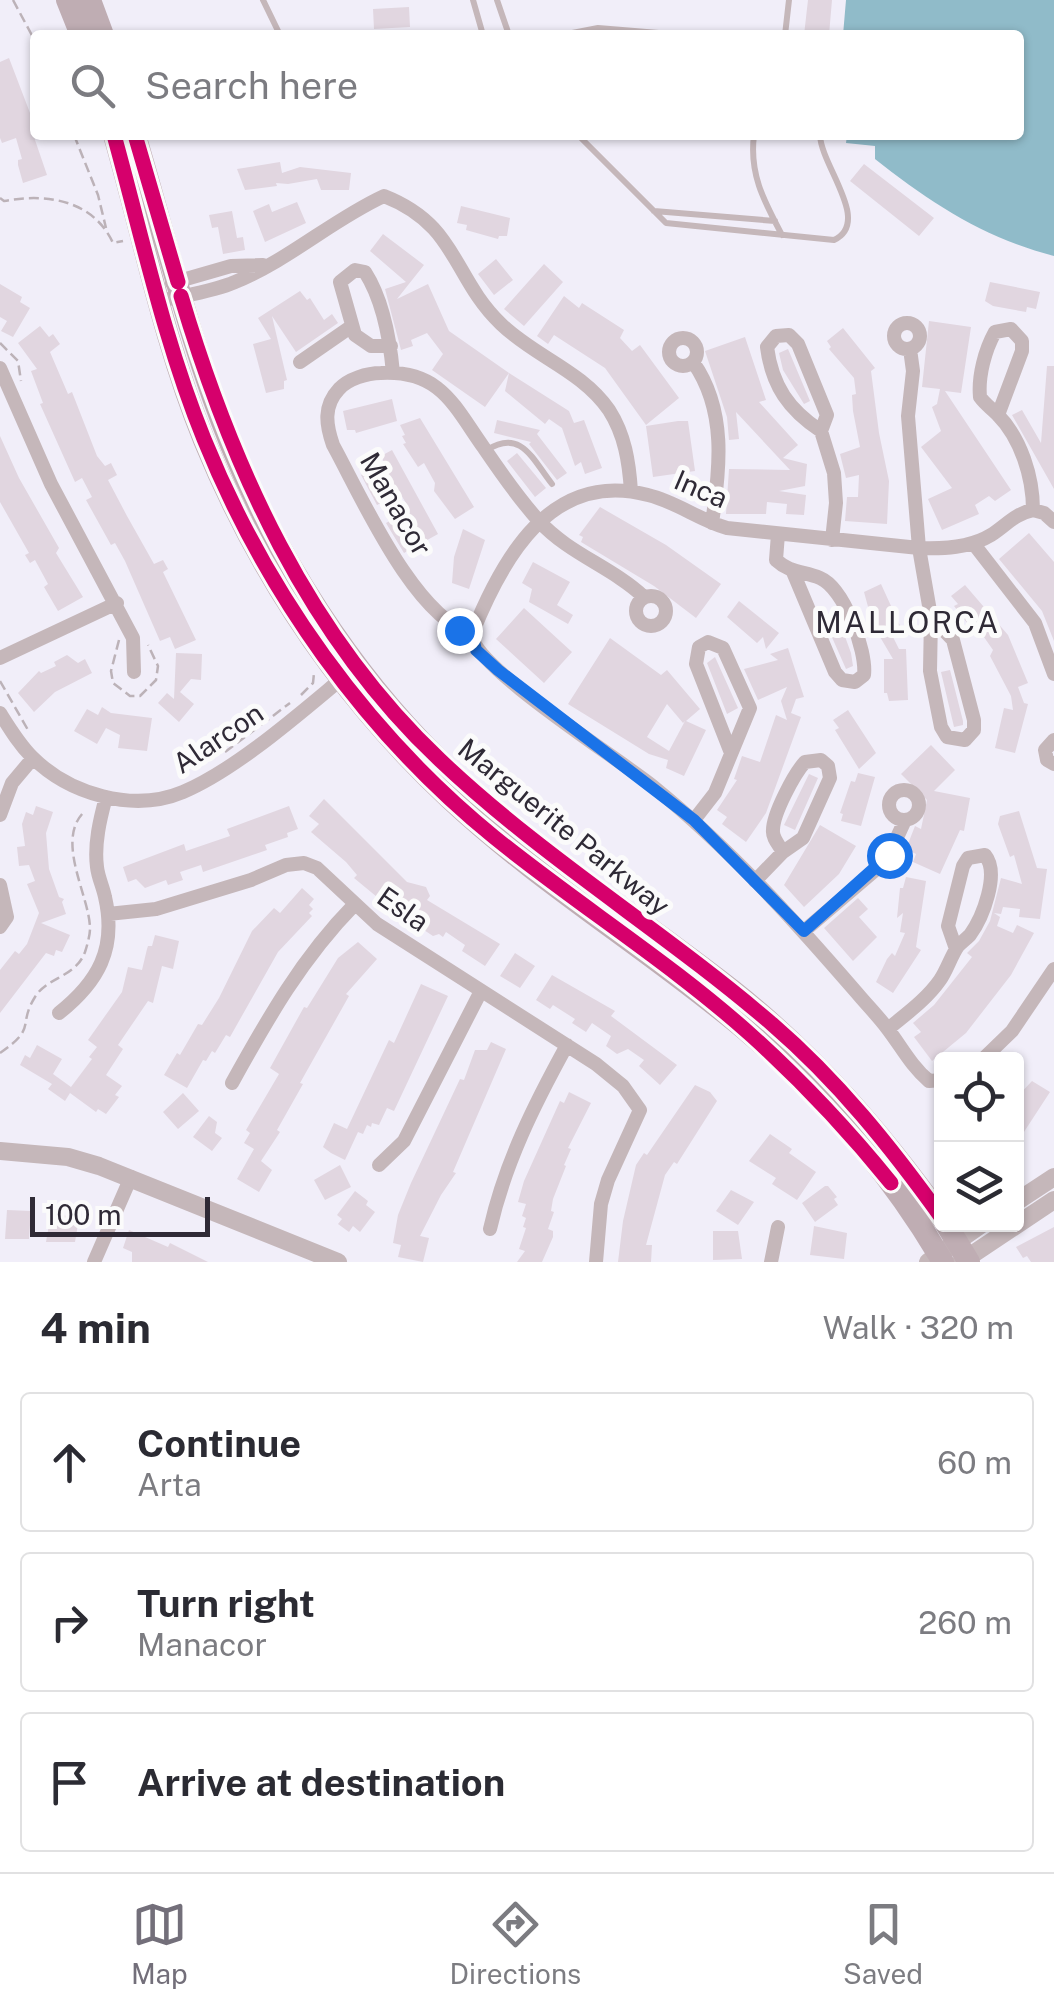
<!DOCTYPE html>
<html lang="en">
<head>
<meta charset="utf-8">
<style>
  body { margin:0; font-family:"Public Sans",sans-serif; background:#f7f7f7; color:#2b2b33 }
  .controls { position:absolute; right:30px; bottom:30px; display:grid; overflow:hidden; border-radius:10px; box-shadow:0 2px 8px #0004 }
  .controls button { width:90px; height:90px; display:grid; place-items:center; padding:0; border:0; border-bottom:2px solid #e1e1e2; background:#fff; color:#2b2b33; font:50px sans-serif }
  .scale { position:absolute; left:30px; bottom:25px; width:180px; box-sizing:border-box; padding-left:10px; border:5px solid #2f2a36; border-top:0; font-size:28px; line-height:35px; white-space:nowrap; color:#2f2a36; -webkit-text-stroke:8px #fbfbfb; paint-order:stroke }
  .stop { position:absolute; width:30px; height:30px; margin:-22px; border:8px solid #1a73e8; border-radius:50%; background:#fff }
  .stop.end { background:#1a73e8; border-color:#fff; box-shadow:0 2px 10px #0008 }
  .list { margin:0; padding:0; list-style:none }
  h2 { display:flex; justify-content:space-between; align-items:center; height:130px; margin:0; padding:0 40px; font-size:42px }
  h2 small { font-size:32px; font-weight:400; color:#7c7c81 }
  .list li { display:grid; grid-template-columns:65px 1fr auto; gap:30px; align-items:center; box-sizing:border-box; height:140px; margin:0 20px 20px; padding:0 20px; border:2px solid #e1e1e2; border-radius:10px }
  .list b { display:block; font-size:38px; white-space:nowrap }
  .list p { margin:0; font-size:32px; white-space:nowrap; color:#7c7c81 }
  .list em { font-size:32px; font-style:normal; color:#7c7c81 }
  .icon { flex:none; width:55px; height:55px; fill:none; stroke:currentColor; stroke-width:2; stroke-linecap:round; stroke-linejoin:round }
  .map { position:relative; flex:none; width:1054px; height:1262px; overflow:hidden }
  .search { position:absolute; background:#fff; box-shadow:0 2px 8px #0004; left:30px; right:30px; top:30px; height:110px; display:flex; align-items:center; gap:25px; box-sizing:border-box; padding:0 35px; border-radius:10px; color:#7c7c81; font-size:38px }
  .sheet { height:610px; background:#fff }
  nav { display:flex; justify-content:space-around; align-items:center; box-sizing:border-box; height:140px; border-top:2px solid #e1e1e2; background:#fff; font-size:28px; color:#7c7c81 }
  nav a { display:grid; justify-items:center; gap:5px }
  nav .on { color:#736f7a }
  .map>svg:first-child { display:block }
  .water { fill:#90bbc9 }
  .building { fill:#e1d6e0; fill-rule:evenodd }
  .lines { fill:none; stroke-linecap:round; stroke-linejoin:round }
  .path { stroke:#bcb2b8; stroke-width:2.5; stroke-dasharray:10 5; stroke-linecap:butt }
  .service { stroke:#c5b7ba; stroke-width:6 }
  .minor { stroke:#c5b7ba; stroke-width:14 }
  .tertiary { stroke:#c5b7ba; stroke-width:18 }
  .primary { stroke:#bfadb3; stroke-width:22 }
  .cycleway-casing { stroke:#fbfbfb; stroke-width:21 }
  .cycleway { stroke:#d6006c; stroke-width:15 }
  .route { stroke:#1a73e8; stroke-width:12 }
  .labels { text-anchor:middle; stroke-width:10; stroke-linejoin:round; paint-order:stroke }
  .street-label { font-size:28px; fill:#2f2a36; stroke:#fbfbfb }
  .neighbourhood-label { font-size:30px; letter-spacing:2.5px; fill:#2f2a36; stroke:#fbfbfb }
</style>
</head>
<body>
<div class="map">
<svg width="1054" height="1262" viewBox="0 0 1054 1262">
  <rect width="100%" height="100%" fill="#f1eef9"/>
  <!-- water -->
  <path class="water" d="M846 0H1054V256C986 239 929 202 875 159V146L846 143 847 135H1019V35H843Z"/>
  <!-- building -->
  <path class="building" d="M808 0H832L829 35H804Z
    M409 7 410 27 374 29 373 9Z
    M9 58 35 126 34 137 47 175 23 183 18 165V160L22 159 16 138 2 143 0 138V62Z
    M280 162 282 173 300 167 351 173 349 190H321L317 179 288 184 276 183 277 186 245 190 237 169Z
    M864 164 934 218 919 236 850 181Z
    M297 202 306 223 265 242 253 211 269 204 272 212Z
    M461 206 510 218 507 236H499L498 239 466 230 467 225 457 223Z
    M232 211 237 238 243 237 245 250 223 254 218 227 212 228 209 215Z
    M383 234 424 265 397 299 428 284 449 331 509 373 485 407 432 370 443 354 427 333 411 340 413 346 401 350 385 289 406 282 370 251Z
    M496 259 513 280 494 295 478 274Z
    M544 264 563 282 524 326 504 309Z
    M990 282 1040 292 1036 309 1027 307 1026 312 993 306 985 301Z
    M0 284 22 297 20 302 30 308 13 337 1 331 7 321 0 317Z
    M300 291 307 300 310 298 324 320 332 314 338 323 296 352 272 316 287 380 284 381V389L266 393 253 344 271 339 258 318Z
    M564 296 579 308 582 303 624 330 620 338 632 351 640 345 679 398 646 425 605 368 554 335 548 344 537 336Z
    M929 321 971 327 961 393 945 391 1011 490 995 501 989 496 975 505 979 514 942 530 928 499 952 488 921 447 941 431 932 407 937 404 940 389 922 387Z
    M40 326 49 337 53 334 60 344 50 352 68 394 72 392 97 456 105 466 111 463 117 475 108 480 127 516 154 564 163 560 168 569 163 572 196 640 175 649 170 637 160 641 125 561 115 543 111 545 86 500 92 497 82 478 75 482 40 404 43 403 31 371 37 369 18 343Z
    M843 328 875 368 871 371 879 433 889 481 887 524 845 521 847 497H858L859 475 846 478 840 454 860 447 853 411 852 395 856 394 854 378 829 349 831 347 827 341Z
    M745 337 766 400 759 402 798 445 783 458 807 464 805 486 779 491 806 495 804 515 786 514 787 504 767 502 766 514H726L729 469 790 470 736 412 739 439 729 440 727 417 705 351Z
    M788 349 810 401 804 404 783 370 779 353Z
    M1047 366H1054V489L1012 415 1022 410 1041 443Z
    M509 373 569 411 574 423 584 420 602 468 585 474 581 462 575 466 562 428 549 419 545 424 505 391Z
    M392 399 397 421 356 433 355 430H347L343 411Z
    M420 418 474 507 455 519 434 491 435 483 424 463 418 467 403 444 406 443 402 436 405 435 400 425Z
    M497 420 540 430 537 434 567 473 557 480 529 444 531 442 494 433Z
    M678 421H688L695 471 653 477 646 426Z
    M0 436 19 478 59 548 56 553 83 597 58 611 44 587 48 584 35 560 30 563 25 555 29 553 0 502Z
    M392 450 438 534 404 553 386 523 410 510 400 493 377 505 361 475 384 462 381 456Z
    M517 453 546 488 535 497 507 461Z
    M600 507 666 545 721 584 696 618 654 586 581 542 583 537 579 535Z
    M463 529 485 540 469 589 452 583 454 557Z
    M1029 533 1054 562V641L1042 611 999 559Z
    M533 562 570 582 557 605 573 615 568 624 529 602 532 589 522 583Z
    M881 584 902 630 892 635 899 649H906L908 700 889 701 887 693H884V659H893L873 625 864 592Z
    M965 585 1008 635 1028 683 1018 687 1024 703 1028 704 1015 753 995 748 1004 708 1013 710 1011 696 990 656 993 650 979 630 974 632 954 606 958 604 951 596Z
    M739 601 779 633 766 649 763 637 757 643 727 617Z
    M524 608 572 652 544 683 496 639Z
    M836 612 851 653 853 666 846 669 823 617Z
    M610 638 661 675 667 670 700 709 686 721 706 730 684 776 666 768 668 760 649 754 568 704ZM667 704 683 723 685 721 669 751 647 737Z
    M788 648 804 697 796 699 791 713 801 717 766 813 746 842 722 824 727 817 717 810 737 780 734 779 742 756 760 762 776 715 787 720 781 701 787 687 758 700 744 669 778 660 770 654Z
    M176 653 202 654 201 680 191 679 180 692 194 704 179 722 158 703 167 693 174 699Z
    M67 655 78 663 85 659 92 673 55 692 34 712 18 693 39 671 41 673 56 666 54 662Z
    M715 657 738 708 727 714 707 663Z
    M950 670 963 721V725L954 727 941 672Z
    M102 707 111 713 152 718 147 751 118 748 120 735 106 728 97 744 74 731 87 709 98 715Z
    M848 710 876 753 859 769 835 730 839 728 833 720Z
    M931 745 955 770 934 791 970 798 964 831 960 830 940 874 913 862 916 854 906 849 915 826 921 829 927 800 901 774Z
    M858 773 875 777 861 826 841 821 843 814 840 813 851 781 855 782Z
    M809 774 818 778 795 830 784 825Z
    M324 799 407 882 426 887 430 896 427 900 500 944 485 966 462 951 465 945 446 932 443 937 439 934 433 936 424 930 428 921 407 906 400 916 354 878 357 875 346 862 311 832 319 824 309 816Z
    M36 806 53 812 46 833 49 869 59 897 64 899 62 902 66 914 41 923 70 935 62 952 56 950 54 956 46 953 0 1013V970L15 951 19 954 27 944 39 913 27 884 35 881 29 865 19 866 17 847 25 846 22 824 26 812 33 815Z
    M289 806 298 829 287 833 288 837 265 845 267 850 203 872 201 865 180 872 183 880 168 885 166 880 145 888 136 879 128 882 123 867 184 844 186 851 230 836 227 829Z
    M1019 811 1037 868 1047 869 1040 919 1019 917 1020 909 1003 907 1001 914 994 913 1000 917 997 926 1013 933 1017 925 1034 933 1011 975 966 1033 932 1061 914 1037 921 1032 913 1023 934 1005 972 957 967 953 979 941 990 921 1001 878 1022 884 1014 855 1010 857 998 824 1000 816Z
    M820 825 856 846 839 874 804 907 784 885Z
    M906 877 926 881 916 947 921 950 893 993 876 982 887 959 892 953 895 956 905 933 900 932 903 913 897 918 900 888H903Z
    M302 888 314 899 309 905 313 909 309 913 312 916 278 952 230 1037 226 1035 215 1053 212 1051 206 1061 203 1060 187 1088 164 1075 177 1053 180 1055 198 1024 202 1025 219 998 252 931 274 908 280 913Z
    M858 898 868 909 859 917 877 937 853 961 824 928Z
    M155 935 179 941 173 969 162 966 153 1003 148 1001 118 1045 123 1049 106 1075 122 1086 115 1095 119 1097 106 1114 98 1109 96 1112 70 1093 65 1101 48 1089 52 1084 20 1065 25 1055 30 1058 37 1045 62 1059 53 1074 71 1087 92 1059 89 1057 97 1047 88 1040 122 992 128 967 142 970 147 949 148 946H152Z
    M358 942 377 959 346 994 349 996 300 1083 303 1084 277 1130 280 1132 261 1161 272 1170 259 1192 237 1179 254 1149 244 1143 250 1133 246 1130 279 1074 270 1068 304 1007 307 1008 338 958Z
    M515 953 535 966 520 988 500 976Z
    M552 975 615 1011 611 1016 677 1065 660 1085 639 1066 644 1060 628 1049 617 1054 606 1046 611 1036 592 1023 586 1032 572 1023 575 1019 553 1005 550 1009 536 1000Z
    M421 984 448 996 394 1111 387 1108 379 1125 372 1123 371 1127 367 1125 363 1134 358 1132 345 1160 331 1153 323 1147 334 1123 347 1129 389 1040 394 1043Z
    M491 1042 506 1049 453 1172 456 1173 441 1195 420 1236 429 1238 423 1262 398 1257 401 1245 393 1243 398 1215 411 1183 460 1079 464 1080 475 1050H487Z
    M1032 1081 1050 1092 1022 1135 1016 1131V1098Z
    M695 1085 710 1092 717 1101 677 1164 674 1162 665 1175 646 1245H652L651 1262H618L623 1221 636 1165 644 1153 647 1155Z
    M569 1092 591 1103 568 1148 571 1149 564 1165 566 1166 553 1199 551 1211 554 1212 548 1229 553 1231V1237L542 1262H517L525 1251 519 1249 526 1228 523 1227 526 1218 522 1216 526 1204 518 1202 524 1181 560 1101 564 1103Z
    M183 1093 199 1111 178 1129 163 1112Z
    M209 1116 217 1122 215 1133 222 1138 212 1151 193 1137Z
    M770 1134 792 1149 789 1153 816 1172 797 1200 772 1184 776 1178 749 1161Z
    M340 1165 351 1187 325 1200 314 1180Z
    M825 1186H828L837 1197 834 1199 838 1205 815 1222 802 1203Z
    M731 1190 754 1202 738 1225 716 1211Z
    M355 1191 368 1201 366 1205 375 1212 360 1232 353 1226 349 1232 338 1224 342 1219 337 1215Z
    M7 1210 31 1211 29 1239H5Z
    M51 1213 79 1218 75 1242H46Z
    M814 1226 847 1233 844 1259 810 1255Z
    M1054 1227V1262H1031L1027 1256 1023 1258 1016 1247Z
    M129 1230 168 1247 170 1243 208 1262H132V1252L123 1248Z
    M713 1231H738L742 1259 713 1260Z"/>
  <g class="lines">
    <!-- path -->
    <path class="path" d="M13 0 35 41
      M74 135 98 195 106 228
      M0 198 4 201C47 193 93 200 113 243L123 241
      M0 343 18 361 21 381
      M119 640 111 671 113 683 130 696H140L156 680 158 666 148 645
      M0 681 28 730
      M301 695 313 683 314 673
      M225 752 290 703
      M0 1053C38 1027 17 1026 35 997 47 977 76 977 85 952 87 946 90 935 90 929 90 896 54 840 85 811"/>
    <!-- service -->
    <path class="service" d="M263 0 280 35
      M473 0 483 35
      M497 0 509 35
      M562 35 598 28 683 35
      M785 35 789 0
      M578 135 666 223 834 240C872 222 821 166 820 135
      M754 135C749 174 764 201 782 235
      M654 211 775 221
      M487 450C521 428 533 460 552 484"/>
    <!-- minor -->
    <path class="minor" d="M172 283 231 266 263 265
      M160 301C185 295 212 292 235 282 289 260 332 220 384 196 458 225 452 277 501 324 535 357 581 370 609 410 625 435 629 462 631 491
      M894 336a13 13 0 1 1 26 0a13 13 0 1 1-26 0Z
      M669 352a14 14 0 1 1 28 0a14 14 0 1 1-28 0Z
      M391 346H371L355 335 340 282 355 270 365 272C383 300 390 340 393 373
      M910 349 913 371 908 416 919 548 931 617 930 671 941 727 947 737 965 740 974 730V720L953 640 931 617
      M300 362 352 326
      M693 362C727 410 720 469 712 523
      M0 368 51 484 133 638 134 672
      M998 415 1022 351V341L1011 329 995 332C985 350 978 376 980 397 985 404 990 407 997 414 1021 438 1033 477 1033 510L1044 513 1054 522
      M821 431C789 410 772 386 767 347L776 336 789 335 798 344 827 415 821 431 834 473 836 503 832 540
      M778 534 776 560C790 573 803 571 820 578 844 588 867 651 864 675L855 682 842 680 835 672 793 572
      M973 543 1035 623 1054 674
      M636 611a15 15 0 1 1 30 0a15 15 0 1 1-30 0Z
      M644 597C612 567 569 554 539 521 519 499 501 473 484 448 454 406 441 370 381 373 367 373 348 379 339 389 323 406 326 425 333 445 361 496 414 617 472 634 471 666 624 762 655 788 730 849 794 920 857 993 867 1005 878 1016 887 1028 901 1046 911 1066 929 1081L942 1080
      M472 634C502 559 551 469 648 495 677 502 699 520 727 528L919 548C943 549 970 548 991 535 1005 526 1016 513 1033 510
      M0 658 117 603
      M0 713C10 729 19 744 32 757 69 794 133 813 183 792 237 769 300 713 346 675
      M1054 740 1045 750 1047 760 1054 764
      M889 805a15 15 0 1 1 30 0a15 15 0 1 1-30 0Z
      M0 815 12 783 33 758
      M694 820 715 793 750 708 723 648 708 642 699 647 696 664 731 753
      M755 881 783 852 803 838 830 778 828 766 821 760 805 762C794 774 773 814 773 830 772 838 779 845 783 852
      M0 885 7 917 0 927
      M108 914 156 909 251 880 286 865 304 863 317 868 377 924 596 1064 623 1086 640 1110 608 1180 601 1204 596 1262
      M804 931 879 867 889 855 905 820
      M59 1013C98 982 117 949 105 897 103 887 98 877 97 867 94 844 100 819 106 797
      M888 1029C906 1014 926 1000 940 980 947 970 951 956 958 946 962 942 966 939 970 935 983 917 1000 873 985 855L968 858 963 866 948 926 956 949
      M982 1060 1012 1031 1054 969
      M232 1083C268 1018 302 958 354 905
      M379 1165 404 1141 481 991
      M490 1229C505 1163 534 1105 567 1045
      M94 1262 131 1177
      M771 1262 778 1227"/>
    <!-- tertiary -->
    <path class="tertiary" d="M0 1151 68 1157 99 1166 338 1262
      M1016 1202 1054 1177
      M928 1262 982 1224
      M961 1262 1054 1200"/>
    <!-- primary -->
    <path class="primary" d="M67 0 81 35
      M90 0 103 35
      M114 135C143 236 164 342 204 440 260 576 342 698 450 799 542 885 652 951 748 1032 825 1097 892 1175 943 1262
      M135 135C166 238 190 345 231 445 278 559 349 670 437 758 526 846 635 914 733 991 815 1056 881 1133 942 1218
      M946 1224 969 1262"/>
    <defs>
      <path id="cycleway" d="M114 135C142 236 164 341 204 439 266 592 365 732 494 837 578 905 671 963 751 1035 802 1081 848 1130 891 1183
        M135 135 178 282
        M181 296C232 467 308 636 440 760 543 858 665 932 772 1024 838 1081 891 1147 942 1218"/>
    </defs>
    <!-- cycleway casing -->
    <use href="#cycleway" class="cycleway-casing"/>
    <!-- cycleway -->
    <use href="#cycleway" class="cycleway"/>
  </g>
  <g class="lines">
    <!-- route -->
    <path class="route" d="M459 630 472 634 476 650 498 670 694 820 804 931 889 855"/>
  </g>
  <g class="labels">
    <!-- street labels -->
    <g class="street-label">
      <text transform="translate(701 489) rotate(23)" y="10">Inca</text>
      <text transform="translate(396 504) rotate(60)" y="10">Manacor</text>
      <text transform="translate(218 738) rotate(-34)" y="10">Alarcon</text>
      <text transform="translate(564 827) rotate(39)" y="10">Marguerite Parkway</text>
      <text transform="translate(403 909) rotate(35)" y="10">Esla</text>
    </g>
    <!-- neighbourhood labels -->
    <g class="neighbourhood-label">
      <text x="908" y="633">MALLORCA</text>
    </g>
  </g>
</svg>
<div class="controls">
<button><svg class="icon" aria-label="locate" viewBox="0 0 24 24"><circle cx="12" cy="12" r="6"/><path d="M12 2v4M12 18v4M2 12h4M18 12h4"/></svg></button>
<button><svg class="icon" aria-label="layers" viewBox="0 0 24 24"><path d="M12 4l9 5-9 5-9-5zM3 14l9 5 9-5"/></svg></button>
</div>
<div class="scale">100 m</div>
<div class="stop" style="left:889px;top:855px"></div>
<div class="stop end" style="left:459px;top:630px"></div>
<div class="search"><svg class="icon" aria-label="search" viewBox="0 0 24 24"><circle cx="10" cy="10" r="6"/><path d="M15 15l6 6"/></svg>Search here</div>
</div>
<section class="sheet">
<h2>4 min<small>Walk · 320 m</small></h2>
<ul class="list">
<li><svg class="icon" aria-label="ahead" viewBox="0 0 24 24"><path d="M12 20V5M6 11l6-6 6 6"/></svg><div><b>Continue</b><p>Arta</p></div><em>60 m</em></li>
<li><svg class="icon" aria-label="right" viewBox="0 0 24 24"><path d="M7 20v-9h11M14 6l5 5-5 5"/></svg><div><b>Turn right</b><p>Manacor</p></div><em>260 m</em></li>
<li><svg class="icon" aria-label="arrive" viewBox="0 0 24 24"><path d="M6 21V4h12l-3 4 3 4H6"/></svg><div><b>Arrive at destination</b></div></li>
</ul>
</section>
<nav>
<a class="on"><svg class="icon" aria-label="map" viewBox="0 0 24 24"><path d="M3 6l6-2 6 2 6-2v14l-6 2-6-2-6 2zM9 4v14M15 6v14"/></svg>Map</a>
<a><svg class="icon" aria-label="directions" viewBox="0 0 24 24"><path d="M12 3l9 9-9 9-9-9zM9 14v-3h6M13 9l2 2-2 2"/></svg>Directions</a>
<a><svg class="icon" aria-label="saved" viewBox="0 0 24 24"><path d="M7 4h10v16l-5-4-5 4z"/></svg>Saved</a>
</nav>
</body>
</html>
